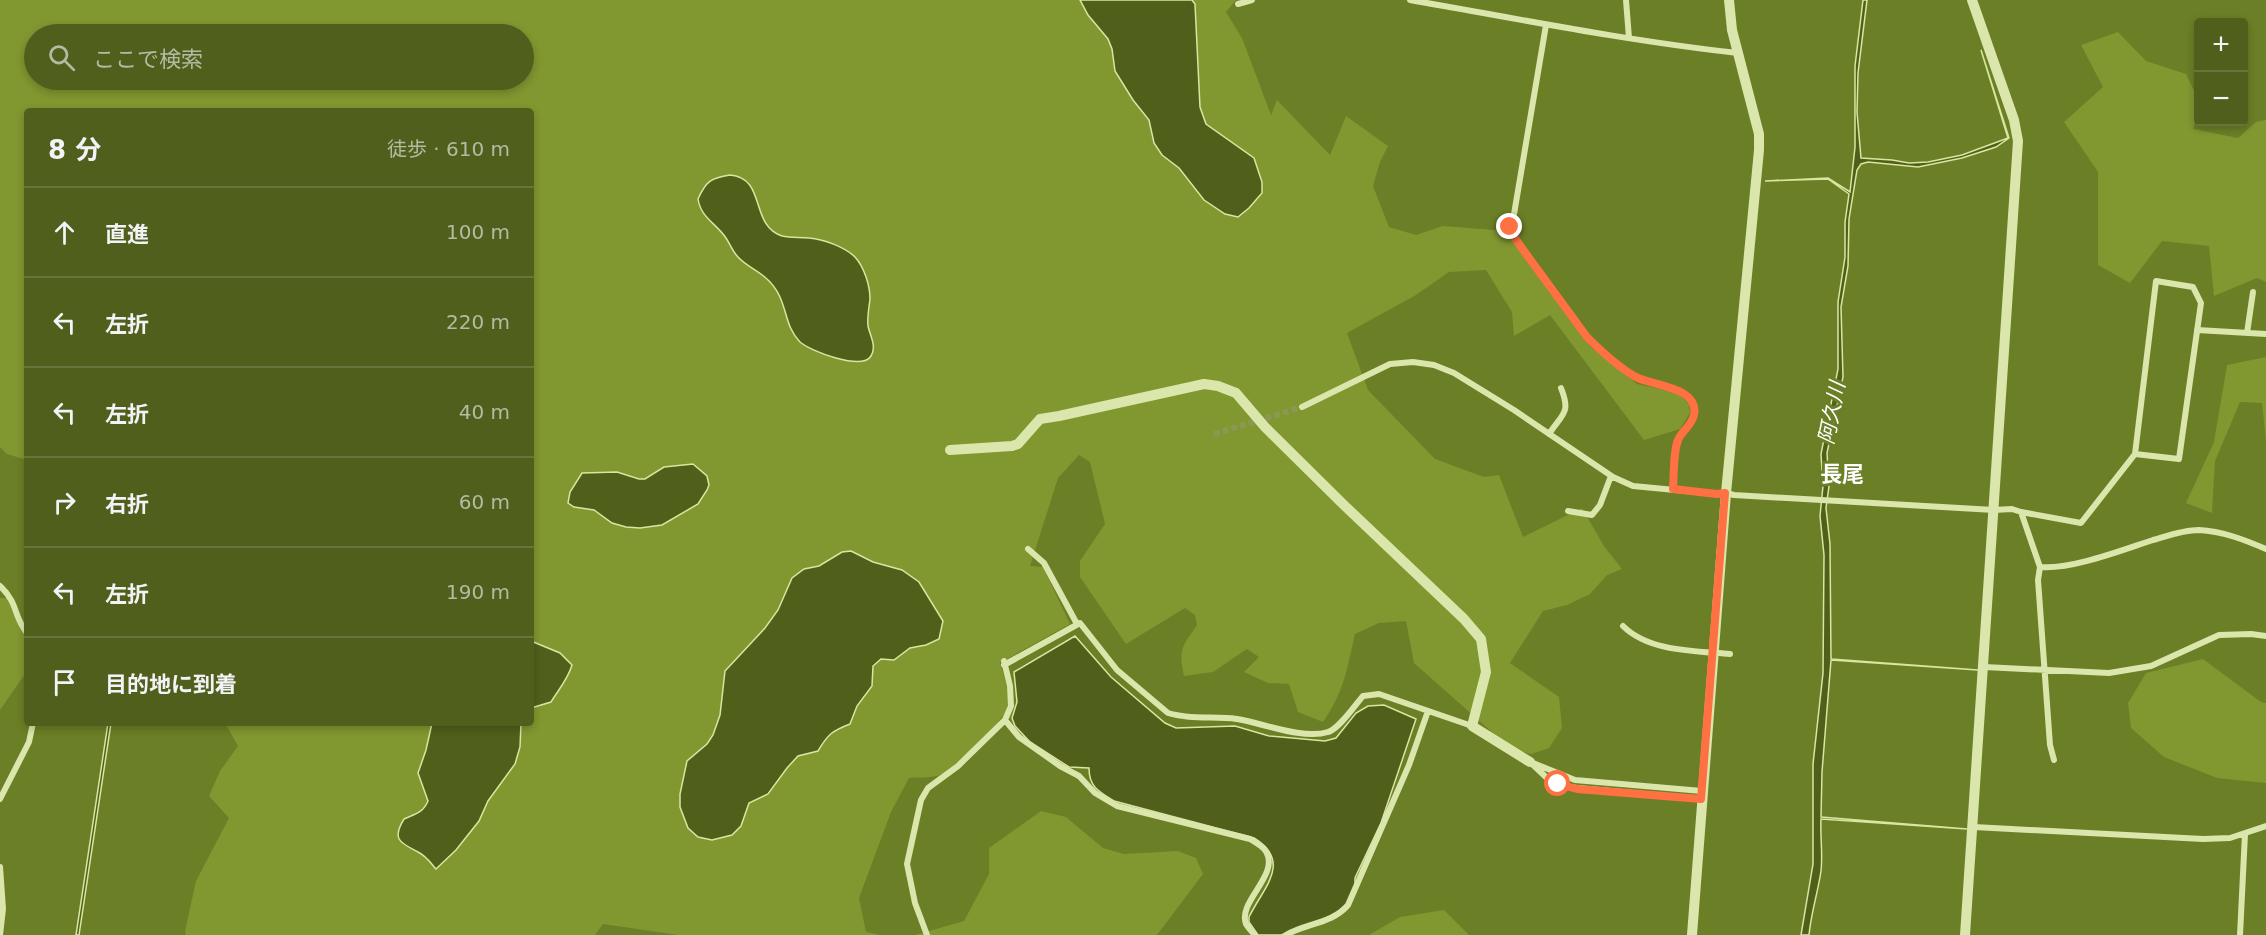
<!DOCTYPE html>
<html lang="ja">
<head>
<meta charset="utf-8">
<style>
  body { margin:0; font-family:"DejaVu Sans","Noto Sans JP",sans-serif; background:#5a6829; color:#f1f3f6 }
  .controls { position:absolute; right:18px; top:18px; display:grid; overflow:hidden; border-radius:6px; box-shadow:0 3px 9px #0003 }
  .controls button { width:54px; height:54px; display:grid; place-items:center; padding:0; border:0; border-bottom:2px solid #67743b; background:#505f1c; color:#f1f3f6; font:30px sans-serif }
  .stop { position:absolute; width:18px; height:18px; margin:-14px; border:4px solid #ff7043; border-radius:50%; background:#fff }
  .stop.end { background:#ff7043; border-color:#fff; box-shadow:0 2px 6px #0008 }
  .list { margin:0; padding:0; list-style:none }
  h2 { display:flex; justify-content:space-between; align-items:center; height:78px; margin:0; padding:0 24px; font-size:26px }
  h2 small { font-size:20px; font-weight:400; color:#b4bba3 }
  .list li { display:grid; grid-template-columns:39px 1fr auto; gap:18px; align-items:center; box-sizing:border-box; height:90px; padding:0 24px; border-top:2px solid #67743b }
  .list b { display:block; font-size:22px; white-space:nowrap }
  .list em { font-size:20px; font-style:normal; color:#b4bba3 }
  .icon { flex:none; width:33px; height:33px; fill:none; stroke:currentColor; stroke-width:2; stroke-linecap:round; stroke-linejoin:round }
  .map { position:relative; flex:none; width:2266px; height:935px; overflow:hidden }
  .search { position:absolute; background:#505f1c; box-shadow:0 3px 9px #0003; left:24px; top:24px; width:510px; height:66px; display:flex; align-items:center; gap:15px; box-sizing:border-box; padding:0 21px; border-radius:33px; color:#b4bba3; font-size:22px }
  .panel { position:absolute; background:#505f1c; box-shadow:0 3px 9px #0003; left:24px; top:108px; width:510px; height:618px; border-radius:6px }
  .map>svg:first-child { display:block }
  .green { fill:#819730; fill-rule:evenodd }
  .water { fill:#50601a; stroke:#d9e6a0; stroke-width:1.5 }
  .lines { fill:none; stroke-linecap:round; stroke-linejoin:round }
  .minor-tunnel { stroke:#899951; stroke-width:6; stroke-dasharray:6 3; stroke-linecap:butt }
  .minor { stroke:#dae6ac; stroke-width:6 }
  .tertiary { stroke:#dae6ac; stroke-width:10 }
  .route { stroke:#ff7043; stroke-width:8 }
  .labels { text-anchor:middle; stroke-width:6; stroke-linejoin:round; paint-order:stroke }
  .water-label { font-size:21px; font-style:italic; fill:#fff; stroke:#6b7f26 }
  .quarter-label { font-size:22px; font-weight:bold; fill:#fff; stroke:#6b7f26 }
</style>
</head>
<body>
<div class="map">
<svg width="2266" height="935" viewBox="0 0 2266 935">
  <rect width="100%" height="100%" fill="#6b7f26"/>
  <!-- green -->
  <path class="green" d="M0 0H1236L1226 12 1242 38 1271 115 1277 100 1330 155 1346 116 1388 146 1380 162 1373 186 1389 227 1416 235 1443 226 1507 231 1590 346 1637 384 1670 391 1680 395 1689 404 1690 413 1680 429 1644 440 1550 315 1514 336 1512 312 1486 270 1449 272 1416 295 1347 333 1368 390 1435 459 1484 477 1499 475 1523 537 1582 508 1604 546 1622 569 1607 575 1590 594 1567 605 1543 611 1510 663 1559 697 1562 728 1549 748 1531 754 1511 749 1414 663 1406 621 1379 623 1355 634C1347 669 1344 692 1323 722L1298 712 1289 684 1268 683 1244 672 1259 657 1247 649 1213 672 1184 676C1178 649 1182 647 1197 625L1195 615 1185 608 1126 644 1080 577V561L1105 524 1090 462 1079 455 1058 478 1030 566 1043 567 1070 624 1000 663C1004 676 1011 695 1007 709 1004 721 949 773 937 776 929 778 918 777 909 778L891 812 859 898 866 932 880 935H678L603 924 595 935H186L185 931 196 881 229 818 209 796 220 771 238 746 225 723H531V111H27V460L7 454 0 447ZM34 34H524V80H34Z
    M2118 32 2146 61 2186 74C2198 99 2202 102 2193 129L2238 138 2256 122 2266 120V282L2257 278 2214 296 2209 246 2162 241 2130 283 2098 265V172L2064 122 2103 87 2081 45Z
    M2266 357V440L2262 403 2240 402 2215 461 2212 513 2186 503 2214 442 2227 365Z
    M0 598H10L27 628V671L0 710Z
    M2203 659 2261 702 2266 703V783L2217 778 2164 757 2131 728 2128 703 2146 673Z
    M1041 811 1066 817 1103 848 1124 854 1178 851 1196 858 1203 874 1157 935H915L964 921 989 874V848Z
    M1444 910 1469 935H1369L1400 917Z"/>
  <!-- water -->
  <path class="water" d="M1080 0H1192L1195 4 1200 107 1206 124 1254 158 1262 182V193L1249 208 1238 217 1225 214 1204 200 1179 168 1162 155 1154 143 1149 120 1133 100 1115 71 1112 49 1108 39 1088 15Z
    M1863 0H1867L1858 73 1857 112 1861 158 1892 160 1909 163 1928 162 1962 155 2008 138 1981 50 2009 138 1996 147 1962 158 1918 167 1868 162 1861 164 1857 170 1849 219 1848 266 1841 307 1843 377 1827 453 1829 486 1826 508 1830 544 1831 659 1978 670 1831 660 1822 772 1821 817 1967 829 1821 819C1820 836 1823 854 1821 871 1818 892 1811 913 1809 935H1801L1813 864V764L1823 673 1824 555 1820 516 1823 486 1821 454 1838 369V302L1845 257V222L1849 194 1828 179 1765 181 1828 178 1850 192 1855 147V66Z
    M730 175C767 178 749 225 782 236 791 238 800 237 809 238 823 239 845 247 855 257 864 267 870 285 870 299 869 308 867 317 868 326 870 336 877 346 871 356 862 371 810 351 800 342 782 324 789 299 767 279 759 271 746 266 738 257 733 252 730 244 726 238 716 223 701 218 698 199 706 181 711 178 730 175Z
    M693 464 707 476 709 485 707 490 698 504 662 525 640 528 626 527 612 523 594 510 574 507 568 503 570 492 582 473 617 472 639 479H645L664 467Z
    M851 551 873 562 902 570 919 582 943 621 939 639 926 645 910 648 894 660 881 659 873 666 872 686 857 706 850 724C832 731 828 734 818 751L798 756 787 768 768 794 749 803 741 826 732 835 712 840 698 837 688 828 680 807V794L687 761 707 744 713 735 720 715 725 671 765 628 778 610 792 578 804 569 819 566 842 552Z
    M1075 636 1111 677 1165 723 1176 728 1235 726 1269 736 1325 741 1336 738 1356 713 1368 706 1384 705 1416 719 1381 823 1355 878V891L1340 915 1281 935H1258L1249 922V917C1263 888 1293 862 1254 838L1114 801C1099 792 1089 787 1089 768L1069 767 1030 742 1015 726 1012 718 1017 702 1014 672Z
    M531 641 560 653 572 665C568 679 559 689 551 702L531 708Z
    M108 723H111L79 935H76Z
    M432 723H521L520 747 515 764 488 801 479 821 456 850 436 869C431 863 425 855 418 852 401 843 391 840 404 819 415 814 423 813 428 801L418 773 426 750Z"/>
  <g class="lines">
    <!-- minor-tunnel -->
    <path class="minor-tunnel" d="M1214 434 1302 407"/>
    <!-- minor -->
    <path class="minor" d="M1410 0C1519 19 1628 41 1738 53
      M1626 0 1629 38
      M1238 4 1252 0
      M1546 25 1511 232 1587 337C1601 351 1616 365 1634 376 1650 385 1700 386 1694 415 1692 425 1683 430 1679 438 1673 449 1674 476 1673 489
      M2197 330 2266 334
      M2247 333 2253 292
      M1302 407 1390 364 1413 362 1434 365 1454 373 1514 410 1613 477 1633 486 1717 494 1726 493 1734 495 1994 510 2012 509 2021 512 2040 567C2071 570 2122 550 2153 540 2167 536 2183 530 2199 530 2222 531 2245 540 2266 549
      M1549 434C1563 413 1571 413 1561 388
      M1568 511 1592 515 1600 505 1611 476
      M2021 512 2081 523 2135 454 2179 459 2201 303 2193 287 2156 281 2135 454
      M1028 549 1044 563 1077 624
      M2040 567 2038 580 2050 745 2054 760
      M0 586C19 604 13 616 27 633
      M1623 626C1649 652 1696 651 1730 654
      M1004 665 1080 623 1117 670 1168 713C1190 720 1214 716 1237 719 1262 723 1303 740 1328 732 1339 729 1355 705 1363 696L1379 694 1472 726
      M1984 667 2109 673 2151 666 2219 635 2251 634 2266 636
      M1005 720 1019 737 1060 766 1079 776 1095 793 1117 806 1250 839C1255 842 1262 846 1265 850 1282 874 1237 901 1246 924 1248 927 1252 932 1255 935
      M1530 762 1548 779 1567 787 1701 799
      M1533 763 1575 780 1702 791
      M0 799 29 742 33 723
      M1974 827 2203 839 2230 838 2266 826
      M0 867 3 909 0 935
      M927 935 915 903 907 864 921 800 928 788 958 766 1005 720 1011 706 1010 686 1004 661
      M1286 935C1306 923 1332 924 1348 905L1409 765 1428 711
      M2240 935 2245 834"/>
    <!-- tertiary -->
    <path class="tertiary" d="M950 450 1012 446 1018 444 1040 419 1059 416 1204 384 1218 386 1236 393 1265 427 1346 507 1464 619 1481 639 1486 672 1472 726 1530 762
      M1692 935 1726 493 1759 150V134L1732 30 1729 0
      M1965 935 2018 141 2014 120 1972 0"/>
  </g>
  <g class="lines">
    <!-- route -->
    <path class="route" d="M1510 227 1511 232 1521 247 1587 337C1601 351 1616 365 1634 376 1650 386 1700 386 1694 415 1692 425 1683 430 1679 438 1673 449 1674 476 1673 489L1717 494 1725 493 1701 799 1577 789 1558 784"/>
  </g>
  <g class="labels">
    <!-- water labels -->
    <g class="water-label">
      <text transform="translate(1832 413) rotate(-79)" y="7">阿久川</text>
    </g>
    <!-- quarter labels -->
    <g class="quarter-label">
      <text x="1842" y="482">長尾</text>
    </g>
  </g>
</svg>
<div class="controls">
<button>+</button>
<button>−</button>
</div>
<div class="stop" style="left:1558px;top:784px"></div>
<div class="stop end" style="left:1510px;top:227px"></div>
<div class="search"><svg class="icon" aria-label="search" viewBox="0 0 24 24"><circle cx="10" cy="10" r="6"/><path d="M15 15l6 6"/></svg>ここで検索</div>
<section class="panel">
<h2>8 分<small>徒歩 · 610 m</small></h2>
<ul class="list">
<li><svg class="icon" aria-label="ahead" viewBox="0 0 24 24"><path d="M12 20V5M6 11l6-6 6 6"/></svg><div><b>直進</b></div><em>100 m</em></li>
<li><svg class="icon" aria-label="left" viewBox="0 0 24 24"><path d="M17 20v-9H6M10 6l-5 5 5 5"/></svg><div><b>左折</b></div><em>220 m</em></li>
<li><svg class="icon" aria-label="left" viewBox="0 0 24 24"><path d="M17 20v-9H6M10 6l-5 5 5 5"/></svg><div><b>左折</b></div><em>40 m</em></li>
<li><svg class="icon" aria-label="right" viewBox="0 0 24 24"><path d="M7 20v-9h11M14 6l5 5-5 5"/></svg><div><b>右折</b></div><em>60 m</em></li>
<li><svg class="icon" aria-label="left" viewBox="0 0 24 24"><path d="M17 20v-9H6M10 6l-5 5 5 5"/></svg><div><b>左折</b></div><em>190 m</em></li>
<li><svg class="icon" aria-label="arrive" viewBox="0 0 24 24"><path d="M6 21V4h12l-3 4 3 4H6"/></svg><div><b>目的地に到着</b></div></li>
</ul>
</section>
</div>
</body>
</html>
